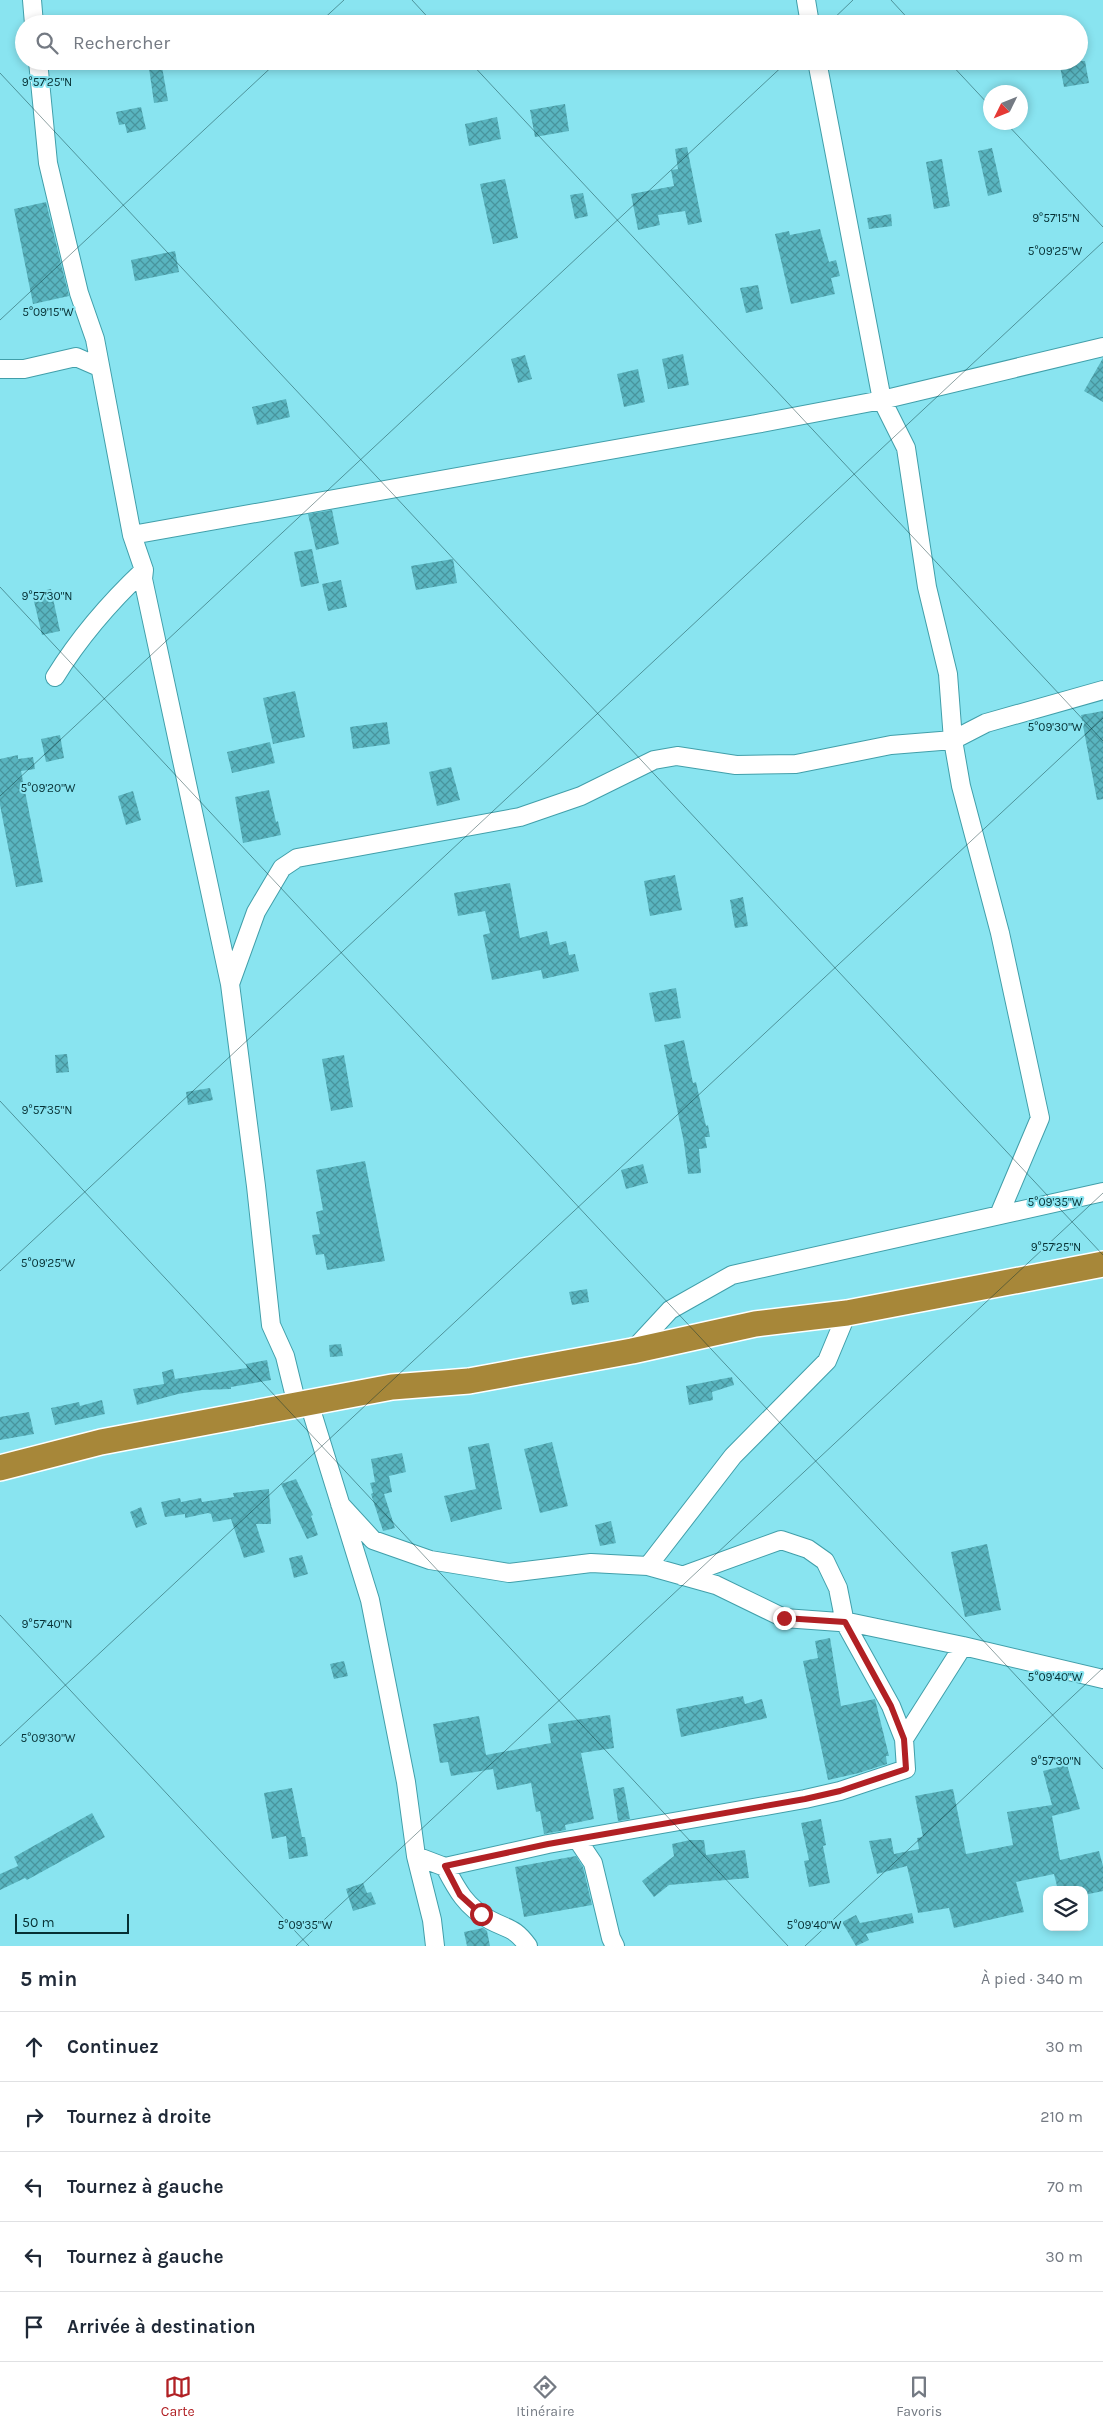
<!DOCTYPE html>
<html lang="fr">
<head>
<meta charset="utf-8">
<style>
  body { margin:0; font-family:Karla,sans-serif; background:#f2f2f3; color:#1f2937 }
  .controls { position:absolute; right:15px; bottom:15px; display:grid; overflow:hidden; border-radius:10px; box-shadow:0 2px 8px #0003 }
  .controls button { width:45px; height:45px; display:grid; place-items:center; padding:0; border:0; border-bottom:1px solid #e0e1e3; background:#fff; color:#1f2937; font:25px sans-serif }
  .compass { position:absolute; left:983px; top:85px; width:45px; height:45px; border-radius:50%; background:#fff; box-shadow:0 2px 8px #0003; rotate:227deg }
  .scale { position:absolute; left:15px; bottom:12px; width:114px; box-sizing:border-box; padding-left:5px; border:2px solid #063034; border-top:0; font-size:14px; line-height:18px; white-space:nowrap; color:#063034; -webkit-text-stroke:4px #89e4f0; paint-order:stroke }
  .stop { position:absolute; width:15px; height:15px; margin:-11px; border:4px solid #b12024; border-radius:50%; background:#fff }
  .stop.end { background:#b12024; border-color:#fff; box-shadow:0 1px 5px #0008 }
  .list { margin:0; padding:0; list-style:none }
  h2 { display:flex; justify-content:space-between; align-items:center; height:65px; margin:0; padding:0 20px; font-size:21px }
  h2 small { font-size:16px; font-weight:400; color:#747a83 }
  .list li { display:grid; grid-template-columns:32px 1fr auto; gap:15px; align-items:center; box-sizing:border-box; height:70px; padding:0 20px; border-top:1px solid #e0e1e3 }
  .list b { display:block; font-size:19px; white-space:nowrap }
  .list em { font-size:16px; font-style:normal; color:#747a83 }
  .icon { flex:none; width:28px; height:28px; fill:none; stroke:currentColor; stroke-width:2; stroke-linecap:round; stroke-linejoin:round }
  .map { position:relative; flex:none; width:1103px; height:1946px; overflow:hidden }
  .search { position:absolute; background:#fff; box-shadow:0 2px 8px #0003; left:15px; right:15px; top:15px; height:55px; display:flex; align-items:center; gap:12px; box-sizing:border-box; padding:0 18px; border-radius:28px; color:#747a83; font-size:19px }
  .sheet { height:415px; background:#fff }
  nav { display:flex; justify-content:space-around; align-items:center; box-sizing:border-box; height:70px; border-top:1px solid #e0e1e3; background:#fff; font-size:14px; color:#747a83 }
  nav a { display:grid; justify-items:center; gap:2px }
  nav .on { color:#b12024 }
  .map>svg:first-child { display:block }
  .building { fill:url(#building-cross-hatch) }
  .lines { fill:none; stroke-linecap:round; stroke-linejoin:round }
  .minor-casing { stroke:#419faa; stroke-width:20 }
  .highway-casing { stroke:#fff; stroke-width:28 }
  .minor { stroke:#fff; stroke-width:18 }
  .highway { stroke:#a78739; stroke-width:25 }
  .route { stroke:#b12024; stroke-width:6 }
  .ticks { fill:none; stroke:#063034; stroke-width:1; stroke-opacity:0.45 }
  .ticks-label { font-size:12px; text-anchor:middle; fill:#063034; stroke:#89e4f0; stroke-width:4; stroke-linejoin:round; paint-order:stroke }
</style>
</head>
<body>
<div class="map">
<svg width="1103" height="1946" viewBox="0 0 1103 1946">
  <defs>
    <pattern id="building-cross-hatch" width="8" height="8" patternUnits="userSpaceOnUse" patternTransform="scale(1.25)"><rect width="8" height="8" fill="#59b5c0"/><path d="M0 0l8 8M0 8l8-8" fill="none" stroke="#48949d"/></pattern>
  </defs>
  <rect width="100%" height="100%" fill="#89e4f0"/>
  <!-- building -->
  <path class="building" d="M148 61H161L168 101 154 103Z
    M1059 61H1085L1089 83 1064 87Z
    M565 104 569 131 535 137 530 110Z
    M141 107 146 129 127 133 125 124 119 125 116 112Z
    M497 117 501 139 469 146 465 124Z
    M687 147 702 222 688 225 685 211 658 215 660 225 638 230 631 194 674 186 671 170 678 169 675 149Z
    M992 148 1002 192 988 196 978 151Z
    M942 159 950 206 934 209 926 162Z
    M505 179 518 238 493 244 480 184Z
    M583 193 588 216 575 219 570 195Z
    M46 202 69 296 33 304 14 209Z
    M891 214 892 226 869 229 867 218Z
    M820 229 829 262 836 260 840 276 831 278 835 294 791 304 775 234 789 231 790 235Z
    M175 251 179 272 135 281 131 260Z
    M758 285 763 309 746 313 740 288Z
    M683 354 689 385 668 389 662 359Z
    M525 355 532 379 518 383 511 359Z
    M1103 358V402L1084 391Z
    M638 369 645 402 624 407 617 374Z
    M286 399 290 417 257 425 252 407Z
    M332 510 339 544 316 550 308 514Z
    M312 549 319 583 301 587 294 552Z
    M453 559 457 583 416 590 411 566Z
    M341 580 347 607 328 611 322 584Z
    M51 589 60 631 42 635 32 593Z
    M295 691 305 737 273 744 263 698Z
    M1103 711V799L1097 800 1081 715Z
    M387 722 390 744 353 749 350 727Z
    M60 735 64 758 46 762 41 739Z
    M270 742 275 763 232 773 227 752Z
    M18 755V759L33 757 35 769 21 771 43 882 16 887 0 805V759Z
    M451 767 460 800 437 806 429 772Z
    M269 790 276 822 278 821 281 835 243 843 235 797Z
    M133 791 141 820 126 825 118 796Z
    M675 875 682 910 650 916 644 881Z
    M510 883 520 938 547 931 550 945 566 941 569 955 575 954 579 971 543 979 541 970 492 980 483 935 490 933 485 911 458 916 454 893Z
    M743 897 748 926 735 928 730 900Z
    M676 988 681 1018 655 1022 649 993Z
    M684 1040 693 1083 696 1082 706 1126 708 1125 710 1137H705L707 1148 699 1149 701 1173 688 1174 684 1143 664 1045Z
    M67 1054 69 1072 56 1073 55 1055Z
    M344 1055 353 1107 331 1111 322 1059Z
    M210 1088 213 1100 188 1105 186 1092Z
    M365 1161 385 1261 327 1270 324 1254 316 1255 312 1235 320 1234 316 1212 323 1210 316 1170Z
    M643 1164 648 1183 626 1189 621 1170Z
    M587 1289 589 1302 572 1305 569 1292Z
    M341 1344 343 1356 330 1357 329 1345Z
    M267 1360 271 1380 231 1387V1389L202 1390 178 1394 137 1405 133 1389 164 1384 162 1372 173 1369 175 1379 247 1368 246 1364Z
    M732 1377 734 1385 712 1392 713 1400 689 1405 686 1386Z
    M102 1400 105 1414 55 1425 51 1408 79 1402 80 1406Z
    M29 1412 34 1434 0 1440V1417Z
    M552 1442 568 1506 540 1513 524 1449Z
    M489 1443 502 1509 451 1522 444 1496 476 1489 468 1447Z
    M402 1453 406 1472 389 1476 392 1492 384 1494 395 1528 383 1531 371 1494 373 1493 370 1483 375 1482 371 1459Z
    M296 1479 313 1515 311 1516 318 1535 307 1539 281 1484Z
    M269 1489 271 1524H256L265 1552 244 1558 231 1519 213 1522 211 1514 208 1513 185 1518V1514L165 1517 161 1502 180 1498 181 1502 201 1498 202 1502 234 1497 233 1493Z
    M141 1507 147 1524 136 1528 130 1512Z
    M611 1521 616 1543 600 1546 595 1525Z
    M987 1544 1001 1610 965 1617 951 1552Z
    M302 1555 308 1574 294 1578 289 1558Z
    M830 1638 841 1706 875 1699 889 1756H886L887 1764 859 1773 828 1780 803 1661 818 1658 815 1641Z
    M344 1661 348 1676 334 1679 330 1664Z
    M743 1696 745 1704 762 1699 767 1718 681 1737 676 1709Z
    M610 1715 614 1748 581 1753 594 1819 565 1825 566 1830 544 1834 540 1811 536 1812 531 1783 497 1790 493 1769 451 1776 448 1762 440 1763 433 1724 479 1716 486 1755 551 1743 548 1724Z
    M1067 1765 1080 1809 1052 1816 1060 1860 1099 1851 1103 1866V1891L1084 1895V1890H1058L1054 1874 1016 1882 1024 1912 954 1928 949 1908 918 1913 907 1866 877 1874 869 1841 891 1838 894 1854 919 1849 917 1838 923 1837 915 1796 953 1789 966 1854 1013 1845 1007 1812 1052 1805 1043 1771Z
    M624 1787 630 1819 618 1821 613 1789Z
    M292 1788 302 1837H305L308 1856 289 1859 286 1836 272 1839 264 1793Z
    M92 1813 105 1837 27 1880 25 1878 0 1890V1874L18 1866 14 1857Z
    M821 1819 826 1845 823 1846 830 1883 809 1887 804 1861 809 1860 801 1823Z
    M690 1840H704L706 1855 745 1850 749 1878 669 1885 654 1897 642 1881 674 1856 672 1844Z
    M576 1856 583 1867 592 1905 524 1917 515 1867Z
    M363 1883 367 1893 371 1892 376 1904 353 1911 346 1889Z
    M912 1913 914 1923 866 1934 869 1940 856 1946 842 1922 856 1915 860 1923Z
    M483 1928 487 1931 490 1946H467L464 1932Z"/>
  <g class="lines">
    <defs>
      <path id="minor" d="M32 0 34 24
        M806 0 810 24
        M38 61 48 163 79 293 95 339 132 535 144 570 143 579 230 984 256 1186 271 1325 285 1356 297 1405
        M817 61 882 400 906 448 927 587 948 674 953 740 961 786 1000 933 1040 1118 999 1215
        M0 369H24L76 357 99 367
        M132 535 756 424 882 400 1103 347
        M55 677C79 638 110 602 144 570
        M230 984 256 912 282 868 297 858 520 817 581 796 654 760 677 756 736 765 796 764 891 745 953 740 986 723 1103 690
        M632 1351 670 1310 732 1275 1103 1192
        M309 1403 370 1600 406 1782 416 1856 432 1920 435 1946
        M340 1504 373 1540 430 1560 509 1573 591 1563 648 1566 716 1585 784 1618 853 1623 963 1646 1103 1679
        M648 1566 733 1456 827 1361 847 1313
        M682 1576 781 1540 808 1549 825 1561 838 1588 845 1623 891 1706 904 1739
        M577 1839 593 1863 611 1938 615 1946
        M416 1856 445 1867 548 1844 805 1799 840 1791 906 1769 904 1739 963 1646
        M445 1867C457 1890 466 1907 490 1920 509 1930 514 1927 528 1946"/>
      <path id="highway" d="M0 1468 101 1442 392 1387 469 1381 632 1351 755 1324 847 1313 1103 1264"/>
    </defs>
    <!-- minor casing -->
    <use href="#minor" class="minor-casing"/>
    <!-- highway casing -->
    <use href="#highway" class="highway-casing"/>
    <!-- minor -->
    <use href="#minor" class="minor"/>
    <!-- highway -->
    <use href="#highway" class="highway"/>
  </g>
  <g class="lines">
    <!-- route -->
    <path class="route" d="M481 1914 460 1895 445 1866 548 1844 805 1799 840 1791 906 1769 904 1739 891 1706 845 1622 784 1618"/>
  </g>
  <!-- ticks -->
  <path class="ticks" d="M412 0 434 24M891 0 913 24M318 24 344 0M828 24 853 0M469 61 1103 741M948 61 990 106M0 73 1103 1255M1005 122 1103 227M0 320 278 61M0 587 1103 1769M0 796 788 61M0 1101 788 1946M0 1271 1103 242M0 1615 309 1946M0 1746 1103 718M296 1946 1103 1193M805 1946 1103 1668"/>
  <g class="ticks-label">
    <text x="47" y="86">9°57'25"N</text>
    <text x="1056" y="222">9°57'15"N</text>
    <text x="1055" y="255">5°09'25"W</text>
    <text x="48" y="316">5°09'15"W</text>
    <text x="47" y="600">9°57'30"N</text>
    <text x="1055" y="731">5°09'30"W</text>
    <text x="48" y="792">5°09'20"W</text>
    <text x="47" y="1114">9°57'35"N</text>
    <text x="1055" y="1206">5°09'35"W</text>
    <text x="1056" y="1251">9°57'25"N</text>
    <text x="48" y="1267">5°09'25"W</text>
    <text x="47" y="1628">9°57'40"N</text>
    <text x="1055" y="1681">5°09'40"W</text>
    <text x="48" y="1742">5°09'30"W</text>
    <text x="1056" y="1765">9°57'30"N</text>
    <text x="305" y="1929">5°09'35"W</text>
    <text x="814" y="1929">5°09'40"W</text>
  </g>
</svg>
<div class="controls">
<button><svg class="icon" aria-label="layers" viewBox="0 0 24 24"><path d="M12 4l9 5-9 5-9-5zM3 14l9 5 9-5"/></svg></button>
</div>
<svg class="compass" viewBox="-18 -18 36 36"><path d="M0-13l5 13h-10z" fill="#e53935"/><path d="M0 13l5-13h-10z" fill="#747a83"/></svg>
<div class="scale">50 m</div>
<div class="stop" style="left:481px;top:1914px"></div>
<div class="stop end" style="left:784px;top:1618px"></div>
<div class="search"><svg class="icon" aria-label="search" viewBox="0 0 24 24"><circle cx="10" cy="10" r="6"/><path d="M15 15l6 6"/></svg>Rechercher</div>
</div>
<section class="sheet">
<h2>5 min<small>À pied · 340 m</small></h2>
<ul class="list">
<li><svg class="icon" aria-label="ahead" viewBox="0 0 24 24"><path d="M12 20V5M6 11l6-6 6 6"/></svg><div><b>Continuez</b></div><em>30 m</em></li>
<li><svg class="icon" aria-label="right" viewBox="0 0 24 24"><path d="M7 20v-9h11M14 6l5 5-5 5"/></svg><div><b>Tournez à droite</b></div><em>210 m</em></li>
<li><svg class="icon" aria-label="left" viewBox="0 0 24 24"><path d="M17 20v-9H6M10 6l-5 5 5 5"/></svg><div><b>Tournez à gauche</b></div><em>70 m</em></li>
<li><svg class="icon" aria-label="left" viewBox="0 0 24 24"><path d="M17 20v-9H6M10 6l-5 5 5 5"/></svg><div><b>Tournez à gauche</b></div><em>30 m</em></li>
<li><svg class="icon" aria-label="arrive" viewBox="0 0 24 24"><path d="M6 21V4h12l-3 4 3 4H6"/></svg><div><b>Arrivée à destination</b></div></li>
</ul>
</section>
<nav>
<a class="on"><svg class="icon" aria-label="map" viewBox="0 0 24 24"><path d="M3 6l6-2 6 2 6-2v14l-6 2-6-2-6 2zM9 4v14M15 6v14"/></svg>Carte</a>
<a><svg class="icon" aria-label="directions" viewBox="0 0 24 24"><path d="M12 3l9 9-9 9-9-9zM9 14v-3h6M13 9l2 2-2 2"/></svg>Itinéraire</a>
<a><svg class="icon" aria-label="saved" viewBox="0 0 24 24"><path d="M7 4h10v16l-5-4-5 4z"/></svg>Favoris</a>
</nav>
</body>
</html>
